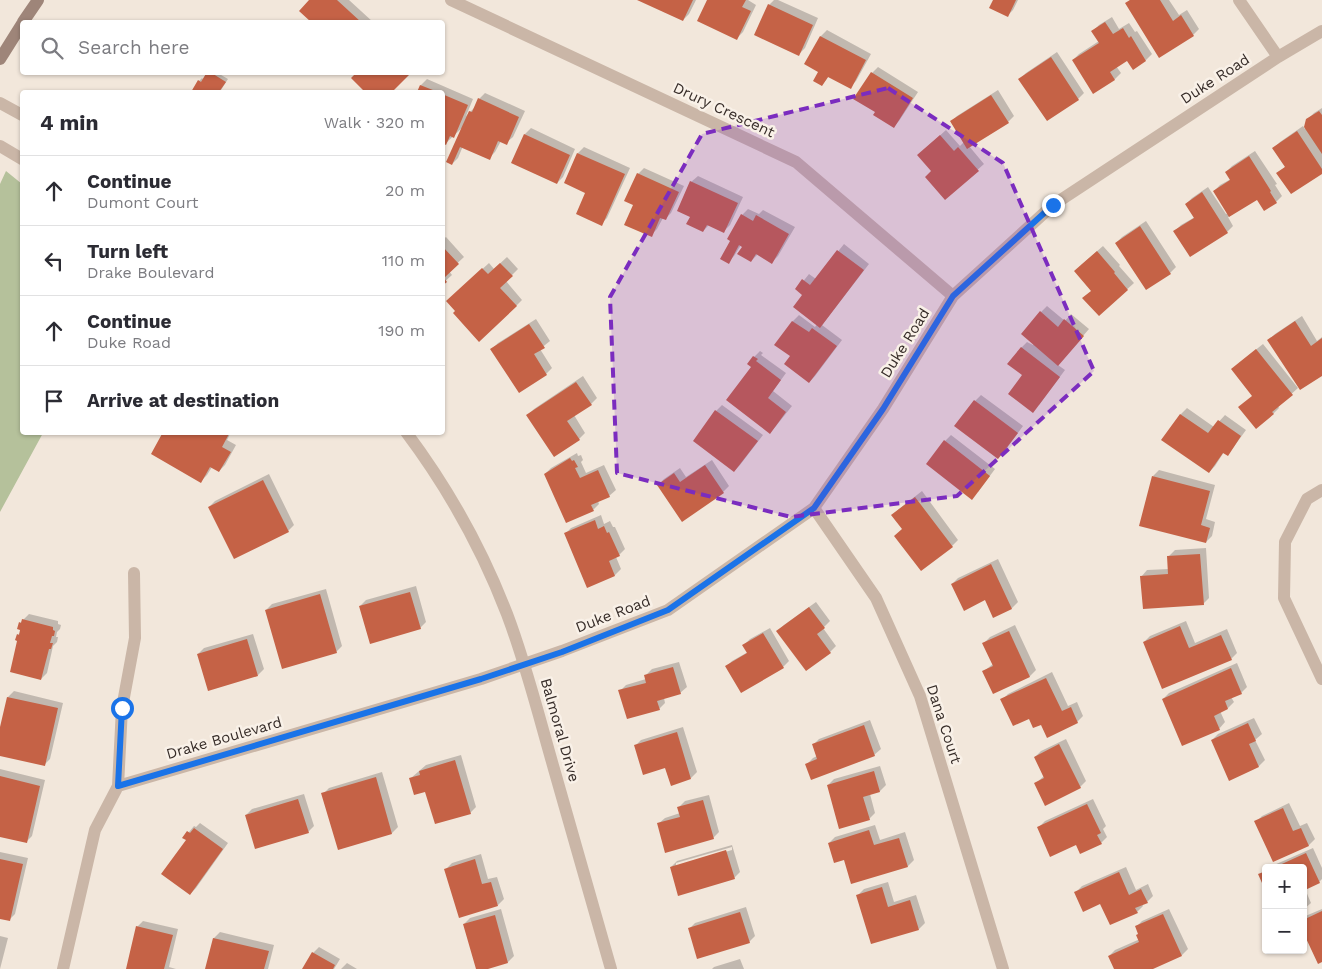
<!DOCTYPE html>
<html lang="en">
<head>
<meta charset="utf-8">
<style>
  body { margin:0; font-family:"Work Sans",sans-serif; background:#f7f7f7; color:#2b2b33 }
  .controls { position:absolute; right:15px; bottom:15px; display:grid; overflow:hidden; border-radius:5px; box-shadow:0 1px 4px #0004 }
  .controls button { width:45px; height:45px; display:grid; place-items:center; padding:0; border:0; border-bottom:1px solid #e1e1e2; background:#fff; color:#2b2b33; font:25px sans-serif }
  .stop { position:absolute; width:15px; height:15px; margin:-11px; border:4px solid #1a73e8; border-radius:50%; background:#fff }
  .stop.end { background:#1a73e8; border-color:#fff; box-shadow:0 1px 5px #0008 }
  .list { margin:0; padding:0; list-style:none }
  h2 { display:flex; justify-content:space-between; align-items:center; height:65px; margin:0; padding:0 20px; font-size:21px }
  h2 small { font-size:16px; font-weight:400; color:#7c7c81 }
  .list li { display:grid; grid-template-columns:32px 1fr auto; gap:15px; align-items:center; box-sizing:border-box; height:70px; padding:0 20px; border-top:1px solid #e1e1e2 }
  .list b { display:block; font-size:19px; white-space:nowrap }
  .list p { margin:0; font-size:16px; white-space:nowrap; color:#7c7c81 }
  .list em { font-size:16px; font-style:normal; color:#7c7c81 }
  .icon { flex:none; width:28px; height:28px; fill:none; stroke:currentColor; stroke-width:2; stroke-linecap:round; stroke-linejoin:round }
  .map { position:relative; flex:none; width:1322px; height:969px; overflow:hidden }
  .search { position:absolute; background:#fff; box-shadow:0 1px 4px #0004; left:20px; top:20px; width:425px; height:55px; display:flex; align-items:center; gap:12px; box-sizing:border-box; padding:0 18px; border-radius:5px; color:#7c7c81; font-size:19px }
  .panel { position:absolute; background:#fff; box-shadow:0 1px 4px #0004; left:20px; top:90px; width:425px; height:345px; border-radius:5px }
  .map>svg:first-child { display:block }
  .green { fill:#b5c19b }
  .shadow { fill:#0003; fill-rule:evenodd }
  .building { fill:#c56246 }
  .lines { fill:none; stroke-linecap:round; stroke-linejoin:round }
  .minor { stroke:#cab6a7; stroke-width:12 }
  .tertiary { stroke:#cab6a7; stroke-width:12 }
  .secondary { stroke:#9e8579; stroke-width:12 }
  .route { stroke:#1a73e8; stroke-width:6 }
  .marked { fill:#7b2cbf; fill-opacity:0.2; stroke:#7b2cbf; stroke-width:4; stroke-dasharray:10 6; stroke-linejoin:round }
  .labels { text-anchor:middle; stroke-width:5; stroke-linejoin:round; paint-order:stroke }
  .street-label { font-size:15px; fill:#362c28; stroke:#f9f1e8 }
</style>
</head>
<body>
<div class="map">
<svg width="1322" height="969" viewBox="0 0 1322 969">
  <rect width="100%" height="100%" fill="#f2e7db"/>
  <!-- green -->
  <path class="green" d="M6 171 22 184V432L43 433 0 512V184Z"/>
  <!-- shadow -->
  <path class="shadow" d="M311 0H349L373 22H313L301 11Z
    M640 0H696L689 14 683 20Z
    M708 0H748L756 5 743 32 737 38Z
    M774 0H778L818 18 805 48 799 54 769 5Z
    M994 0H1018L1013 10 1007 16Z
    M1130 0H1169L1179 15 1187 10 1199 29 1193 35 1127 3Z
    M1112 17 1119 29 1129 23 1135 32 1137 31 1152 54 1146 60 1133 68 1127 59 1116 66 1121 73 1115 79 1094 92 1073 60 1079 54 1099 41 1093 31 1099 25Z
    M827 30 871 54 856 81 850 87 829 76 822 85 820 71 821 36Z
    M1057 52 1084 93 1078 99 1047 120 1020 79 1026 73Z
    M878 67 918 92 899 121 893 127 876 112 872 73Z
    M209 72H216L228 79 221 90 224 92H192L199 81 202 78 204 80Z
    M427 79 473 99 466 116 476 106 479 99 485 93 525 111 513 137 506 143 501 141 495 152 489 158 463 146 458 158 452 164 463 127 446 143 442 142V92H418L421 85Z
    M998 90 1014 116 1008 122 969 146 984 164 945 199 925 149 946 130 960 146 964 142 951 122 957 116Z
    M1322 108V172L1278 173 1286 166 1274 148 1280 142 1303 126 1305 129 1307 120 1314 113Z
    M531 128 575 149 563 177 557 183 512 162 525 134Z
    M584 147 630 168 607 218 601 224 587 192 565 182 578 153Z
    M1255 151 1277 184 1275 185 1282 196 1276 202 1258 198 1228 217 1233 226 1227 232 1191 255 1175 231 1181 225 1195 217 1186 204 1192 198 1208 187 1226 214 1228 213 1214 191 1220 185 1231 179 1226 172 1232 166Z
    M644 168 684 186 671 213 665 219 663 218 657 229 651 235 634 205 638 174Z
    M698 176 743 197 730 225 724 231 709 225 703 231 691 216 678 210 691 182Z
    M748 209 759 214 763 210 795 227 778 256 772 262 758 254 751 261 743 246 741 245 734 256 728 262 732 240 728 239 742 215Z
    M1146 221 1176 267 1170 273 1116 243 1122 237Z
    M446 237 464 257 449 271 452 275 442 284V240Z
    M844 244 869 264 822 325 842 340 815 376 809 382 792 356 776 344 793 321 799 315 815 327 817 324 804 295 797 289 809 274 816 279Z
    M1103 246 1120 265 1119 266 1134 283 1099 315 1092 290 1081 265Z
    M507 257 518 269 506 281 522 300 516 306 457 311 454 295 489 263 494 269Z
    M1047 306 1065 321 1071 314 1089 329 1058 365 1065 370 1039 405 1024 375 1021 348 1027 342 1033 345 1034 344 1041 312Z
    M1302 316 1317 341 1322 337V375L1269 340 1275 334Z
    M536 319 550 341 540 349 552 368 546 374 519 391 492 349 498 343Z
    M1263 344 1298 388 1278 406 1279 408 1273 414 1253 395 1239 363Z
    M760 351 763 353 761 355 786 373 773 391 792 406 776 426 770 432 752 367 754 357Z
    M583 376 597 398 591 404 574 415 585 433 579 439 554 455 528 415 534 409Z
    M981 395 1023 426 1004 452 998 458 975 401Z
    M722 405 763 435 740 465 734 471 716 411Z
    M1187 408 1214 427 1225 415 1246 430 1233 448 1227 454 1224 452 1215 466 1209 472 1163 440 1181 414Z
    M165 432H231L227 440 236 445 225 465 219 471 212 467 207 475 201 481Z
    M951 435 995 469 978 492 945 441Z
    M577 453 578 456 581 455 583 460 581 462 586 473 604 465 616 490 609 496 598 501 599 504 593 510 545 474 551 468Z
    M712 460 729 486 723 492 682 520 658 485 664 479 680 468 686 477Z
    M1159 470 1215 485 1206 519 1215 522 1212 536 1206 542 1153 476Z
    M269 474 294 525 288 531 209 507 215 501Z
    M922 491 958 540 952 546 921 569 903 529 893 515 899 509Z
    M601 515 604 524 610 521 613 527H615L625 549 619 555 616 557 621 569 615 575 588 586 565 534 571 528Z
    M1206 548 1209 598 1203 604 1141 577 1147 570 1169 569V556L1175 550Z
    M998 559 1018 602 1012 608 994 616 985 599 952 584 958 578Z
    M416 586 426 622 420 628 360 606 366 600Z
    M326 589 342 646 336 652 266 610 272 604Z
    M816 602 830 621 823 628 836 646 830 652 778 631 784 625Z
    M29 614 58 621V624L61 625 60 629 57 632 56 637H58L57 642 53 646 47 673 41 679 19 640 18 635 21 631 20 623Z
    M1186 621 1195 643 1227 629 1237 653 1231 659 1144 642 1150 636Z
    M1015 625 1036 670 1030 676 994 692 984 671 993 664 984 643 990 637Z
    M770 628 789 661 783 667H726L732 661 748 652 744 645 750 639Z
    M253 634 264 669 258 675 198 654 204 648Z
    M679 662 687 687 680 693 664 698 665 703 659 709 620 691 626 685 646 679 645 676 652 669Z
    M1237 663 1247 687 1241 693 1231 697 1234 702 1228 708 1220 711 1225 722 1219 729 1163 699 1169 693Z
    M1052 672 1068 706 1077 702 1083 716 1077 722 1047 736 1041 723 1030 717 1002 700 1008 694Z
    M14 691 63 703 50 759 44 765 0 755V733L8 697Z
    M1254 718 1262 734 1255 740 1265 760 1259 766 1230 779 1212 740 1218 734Z
    M870 720 881 749 874 755 807 764 813 758 817 756 813 745 819 739Z
    M683 727 697 772 691 778 666 766 635 746 641 740Z
    M1066 739 1086 781 1080 787 1036 783 1044 776 1035 757 1041 751Z
    M461 755 476 807 470 813 426 791 411 778 426 765Z
    M880 766 886 785 880 791 870 794 875 813 869 819 828 785 834 779Z
    M0 769 45 780 32 836 26 842 0 836Z
    M382 772 398 827 392 833 339 849 323 794 329 788Z
    M304 794 314 826 308 832 246 815 252 809Z
    M709 795 719 832 713 838 658 824 665 818 680 813 679 807 685 801Z
    M1093 799 1106 826 1103 829 1107 837 1101 843 1076 844 1039 827 1045 821Z
    M1289 803 1300 826 1307 823 1315 839 1309 845 1274 861 1256 822 1262 816Z
    M200 823 228 843 196 888 190 894 187 840 184 838 194 826 196 827Z
    M875 825 880 840 905 832 914 860 908 866 845 859 829 843 835 837Z
    M732 845 740 872 734 878 671 867 677 861ZM732 847V850L676 866V863Z
    M1313 848 1322 868V879L1319 882 1305 889 1311 903 1303 910V868H1267Z
    M0 852 28 858 15 914 9 920 0 918Z
    M481 854 488 879 497 877 504 899 498 905 446 869 452 863Z
    M1126 867 1136 890 1148 884 1153 896 1147 902 1142 904 1143 906 1137 912 1101 902 1076 892 1082 886Z
    M888 882 894 902 916 895 925 923 919 929 858 895 864 889Z
    M746 907 755 936 749 942 689 929 695 923Z
    M501 909 514 956 508 962 483 969H478L464 924 470 918Z
    M1169 909 1188 949 1182 955 1150 969H1115L1109 956 1115 950 1140 939 1139 934 1136 927 1142 921Z
    M1322 909V961L1305 933H1303V917Z
    M143 921 178 929 169 967 176 969H127L137 927Z
    M220 932 274 945 268 969H206L214 938Z
    M0 936 8 938 0 969Z
    M319 947 340 959 334 969H303L313 953Z
    M740 959 744 969H712L714 967Z
    M347 963 357 969H341Z"/>
  <!-- building -->
  <path class="building" d="M309 0H337L361 22H311L299 11Z
    M637 0H693L683 21Z
    M707 0H746L742 7 751 11 737 40 697 21Z
    M993 0H1016L1008 17 989 8Z
    M1130 0H1160L1173 21 1181 15 1194 36 1159 58 1125 3Z
    M768 4 813 25 799 56 754 35Z
    M1105 22 1113 34 1123 28 1129 38 1131 36 1146 61 1133 70 1127 61 1110 72 1115 80 1093 94 1072 60 1099 43 1091 31Z
    M820 36 866 60 851 89 828 77 822 86 813 81 818 72 804 64Z
    M1051 57 1079 100 1047 121 1018 79Z
    M207 72H210L226 82 219 92H191L198 80 201 82Z
    M357 72H412L392 92H365L351 78Z
    M871 72 913 98 894 128 873 115 875 112 853 99Z
    M420 85 438 92H417Z
    M442 94 468 105 454 138 450 136 446 145 442 143Z
    M991 95 1009 123 967 149 950 121Z
    M478 98 519 117 507 145 498 141 490 160 460 147 452 165 446 162 469 111 472 112Z
    M1319 111 1322 115V154L1304 127 1306 119Z
    M1297 131 1322 169V174L1291 194 1276 173 1285 167 1272 148Z
    M524 134 570 155 557 184 511 163Z
    M940 135 954 151 958 147 979 171 945 200 925 177 931 171 917 155Z
    M577 153 625 174 602 226 576 214 585 193 564 183Z
    M1249 156 1271 191 1270 192 1277 203 1264 211 1257 200 1229 217 1213 191 1230 180 1225 172Z
    M637 173 679 192 666 220 660 218 652 237 624 225 633 205 624 201Z
    M690 181 738 203 724 233 707 225 703 232 686 224 690 217 677 211Z
    M1202 192 1228 233 1190 257 1173 231 1194 218 1185 204Z
    M741 214 753 221 756 215 789 234 772 264 756 254 751 262 737 254 742 247 739 245 729 264 720 259 730 241 727 239Z
    M1140 226 1171 274 1146 290 1115 243Z
    M442 246 459 264 444 278 447 282 442 286Z
    M837 250 864 270 820 328 793 307 802 295 795 289 802 279 810 285Z
    M1097 251 1115 272 1114 273 1128 290 1099 316 1082 298 1091 291 1074 271Z
    M500 263 513 276 500 288 517 306 479 342 453 313 455 311 446 301 482 268 488 274Z
    M1040 311 1058 327 1064 319 1084 336 1058 366 1021 334Z
    M792 321 809 332 812 328 837 346 809 383 784 364 790 356 774 345Z
    M1295 321 1311 346 1322 338V376L1300 390 1267 340Z
    M529 324 545 348 534 354 547 375 519 393 490 349Z
    M1021 347 1060 377 1033 413 1008 394 1022 375 1007 364Z
    M1256 349 1293 395 1272 412 1274 414 1256 429 1238 407 1252 396 1231 369Z
    M753 356 758 359 756 361 781 380 768 398 786 412 770 434 726 400 751 367 747 364Z
    M576 382 592 405 567 421 580 440 554 457 526 415Z
    M974 400 1018 433 998 459 954 426Z
    M715 410 758 441 734 472 693 441Z
    M1180 414 1208 433 1218 420 1241 436 1228 456 1223 453 1209 473 1161 440Z
    M163 432H230L222 447 231 452 219 472 210 467 201 483 151 454Z
    M944 440 990 476 972 500 926 464Z
    M570 458 572 461 574 460 578 467 575 468 580 478 598 470 610 497 591 505 594 511 566 523 544 474Z
    M705 465 724 493 682 522 657 485 674 473 680 482Z
    M1152 476 1210 491 1201 525 1210 528 1206 543 1139 526Z
    M263 480 289 532 234 559 208 507Z
    M915 497 953 547 921 571 894 536 902 529 891 515Z
    M595 520 598 529 604 526 607 533 609 532 620 556 609 561 615 576 587 588 564 533Z
    M1200 554 1204 605 1143 609 1140 576 1168 574 1167 556Z
    M991 564 1012 609 993 618 985 600 964 611 951 584Z
    M410 592 421 629 370 644 359 606Z
    M320 594 337 653 282 669 265 610Z
    M809 607 825 628 817 634 831 653 806 671 776 631Z
    M22 619 53 627V630L55 631 54 636H52L50 643H53L51 649H49L41 680 10 672 17 641 15 640 17 634 19 635 20 630 17 629 19 622 21 623Z
    M1180 626 1189 648 1221 635 1232 660 1162 689 1143 642Z
    M1009 631 1030 677 993 694 982 671 993 666 982 643Z
    M763 633 784 668 741 693 725 666 747 653 742 645Z
    M247 639 258 676 208 691 197 654Z
    M673 667 681 694 657 701 660 710 627 719 618 690 646 683 644 675Z
    M1231 668 1242 694 1225 701 1228 709 1214 716 1220 730 1182 746 1162 699Z
    M1046 678 1062 711 1071 707 1078 723 1047 738 1041 725 1033 728 1029 719 1013 726 1000 699Z
    M7 697 58 708 45 766 0 756V727Z
    M1248 723 1256 741 1249 744 1259 767 1229 781 1211 740Z
    M864 725 875 756 811 780 805 764 817 759 812 744Z
    M677 732 691 779 671 786 665 768 643 775 634 745Z
    M1059 744 1081 788 1045 806 1034 783 1044 778 1034 757Z
    M455 760 471 814 435 824 425 792 414 795 409 778 420 775 419 771Z
    M874 771 880 792 863 797 870 820 839 829 827 785Z
    M0 776 40 786 27 843 0 837Z
    M376 777 392 834 338 850 321 793Z
    M298 799 309 833 255 849 245 815Z
    M703 800 714 839 665 853 657 823 680 817 677 807Z
    M1087 804 1101 833 1097 835 1102 844 1080 854 1076 845 1050 857 1037 827Z
    M1283 808 1293 831 1301 828 1309 846 1273 862 1254 821Z
    M194 828 223 849 190 895 161 874 186 840 182 838 187 831 190 833Z
    M869 830 874 845 899 838 908 867 851 884 844 860 834 863 828 843Z
    M726 850 735 879 678 896 670 867Z
    M1306 853 1320 883 1303 891V868H1273Z
    M0 859 23 864 10 921 0 919Z
    M475 859 482 884 491 882 498 906 459 918 444 869Z
    M1266 871V892L1258 874Z
    M1119 872 1129 895 1141 889 1148 903 1135 908 1138 913 1110 925 1100 904 1083 912 1074 892Z
    M882 887 888 907 910 900 919 930 871 944 856 895Z
    M1322 911V962L1318 964 1304 934 1303 935V920Z
    M740 912 750 943 697 959 688 928Z
    M1163 914 1182 956 1153 969H1114L1108 956 1139 942 1136 935 1138 934 1135 926Z
    M495 915 508 963 488 969H476L463 924Z
    M136 926 173 935 164 969H126Z
    M213 938 269 951 264 969H205Z
    M312 952 335 965 333 969H302Z"/>
  <g class="lines">
    <!-- minor -->
    <path class="minor" d="M451 0 796 162 953 296
      M1239 0 1278 57
      M1322 490 1307 499 1285 542 1284 598 1322 679
      M814 508 876 598 920 696 1003 969
      M118 786 481 679 562 651 668 610 814 508 883 409 953 296 1053 205 1278 57 1322 31
      M63 969 95 830 118 786 122 708 135 638 134 573"/>
    <!-- tertiary -->
    <path class="tertiary" d="M0 103 22 115
      M0 146 22 159
      M406 432C448 488 482 549 507 614 526 664 539 717 554 769 573 836 592 902 611 969"/>
    <!-- secondary -->
    <path class="secondary" d="M23 22 38 0
      M0 59 22 24"/>
  </g>
  <g class="lines">
    <!-- route -->
    <path class="route" d="M122 708 118 786 481 679 562 652 668 610 814 508 883 409 953 296 1053 205"/>
  </g>
  <!-- marked area -->
  <path class="marked" d="M888 88 1003 163 1094 371 957 496 791 517 617 473 610 297 702 134Z"/>
  <g class="labels">
    <!-- street labels -->
    <g class="street-label">
      <text transform="translate(1215 79) rotate(-33)" y="5">Duke Road</text>
      <text transform="translate(724 110) rotate(25)" y="5">Drury Crescent</text>
      <text transform="translate(905 343) rotate(-58)" y="5">Duke Road</text>
      <text transform="translate(613 614) rotate(-21)" y="5">Duke Road</text>
      <text transform="translate(944 724) rotate(72)" y="5">Dana Court</text>
      <text transform="translate(560 730) rotate(74)" y="5">Balmoral Drive</text>
      <text transform="translate(224 738) rotate(-16)" y="5">Drake Boulevard</text>
    </g>
  </g>
</svg>
<div class="controls">
<button>+</button>
<button>−</button>
</div>
<div class="stop" style="left:122px;top:708px"></div>
<div class="stop end" style="left:1053px;top:205px"></div>
<div class="search"><svg class="icon" aria-label="search" viewBox="0 0 24 24"><circle cx="10" cy="10" r="6"/><path d="M15 15l6 6"/></svg>Search here</div>
<section class="panel">
<h2>4 min<small>Walk · 320 m</small></h2>
<ul class="list">
<li><svg class="icon" aria-label="ahead" viewBox="0 0 24 24"><path d="M12 20V5M6 11l6-6 6 6"/></svg><div><b>Continue</b><p>Dumont Court</p></div><em>20 m</em></li>
<li><svg class="icon" aria-label="left" viewBox="0 0 24 24"><path d="M17 20v-9H6M10 6l-5 5 5 5"/></svg><div><b>Turn left</b><p>Drake Boulevard</p></div><em>110 m</em></li>
<li><svg class="icon" aria-label="ahead" viewBox="0 0 24 24"><path d="M12 20V5M6 11l6-6 6 6"/></svg><div><b>Continue</b><p>Duke Road</p></div><em>190 m</em></li>
<li><svg class="icon" aria-label="arrive" viewBox="0 0 24 24"><path d="M6 21V4h12l-3 4 3 4H6"/></svg><div><b>Arrive at destination</b></div></li>
</ul>
</section>
</div>
</body>
</html>
